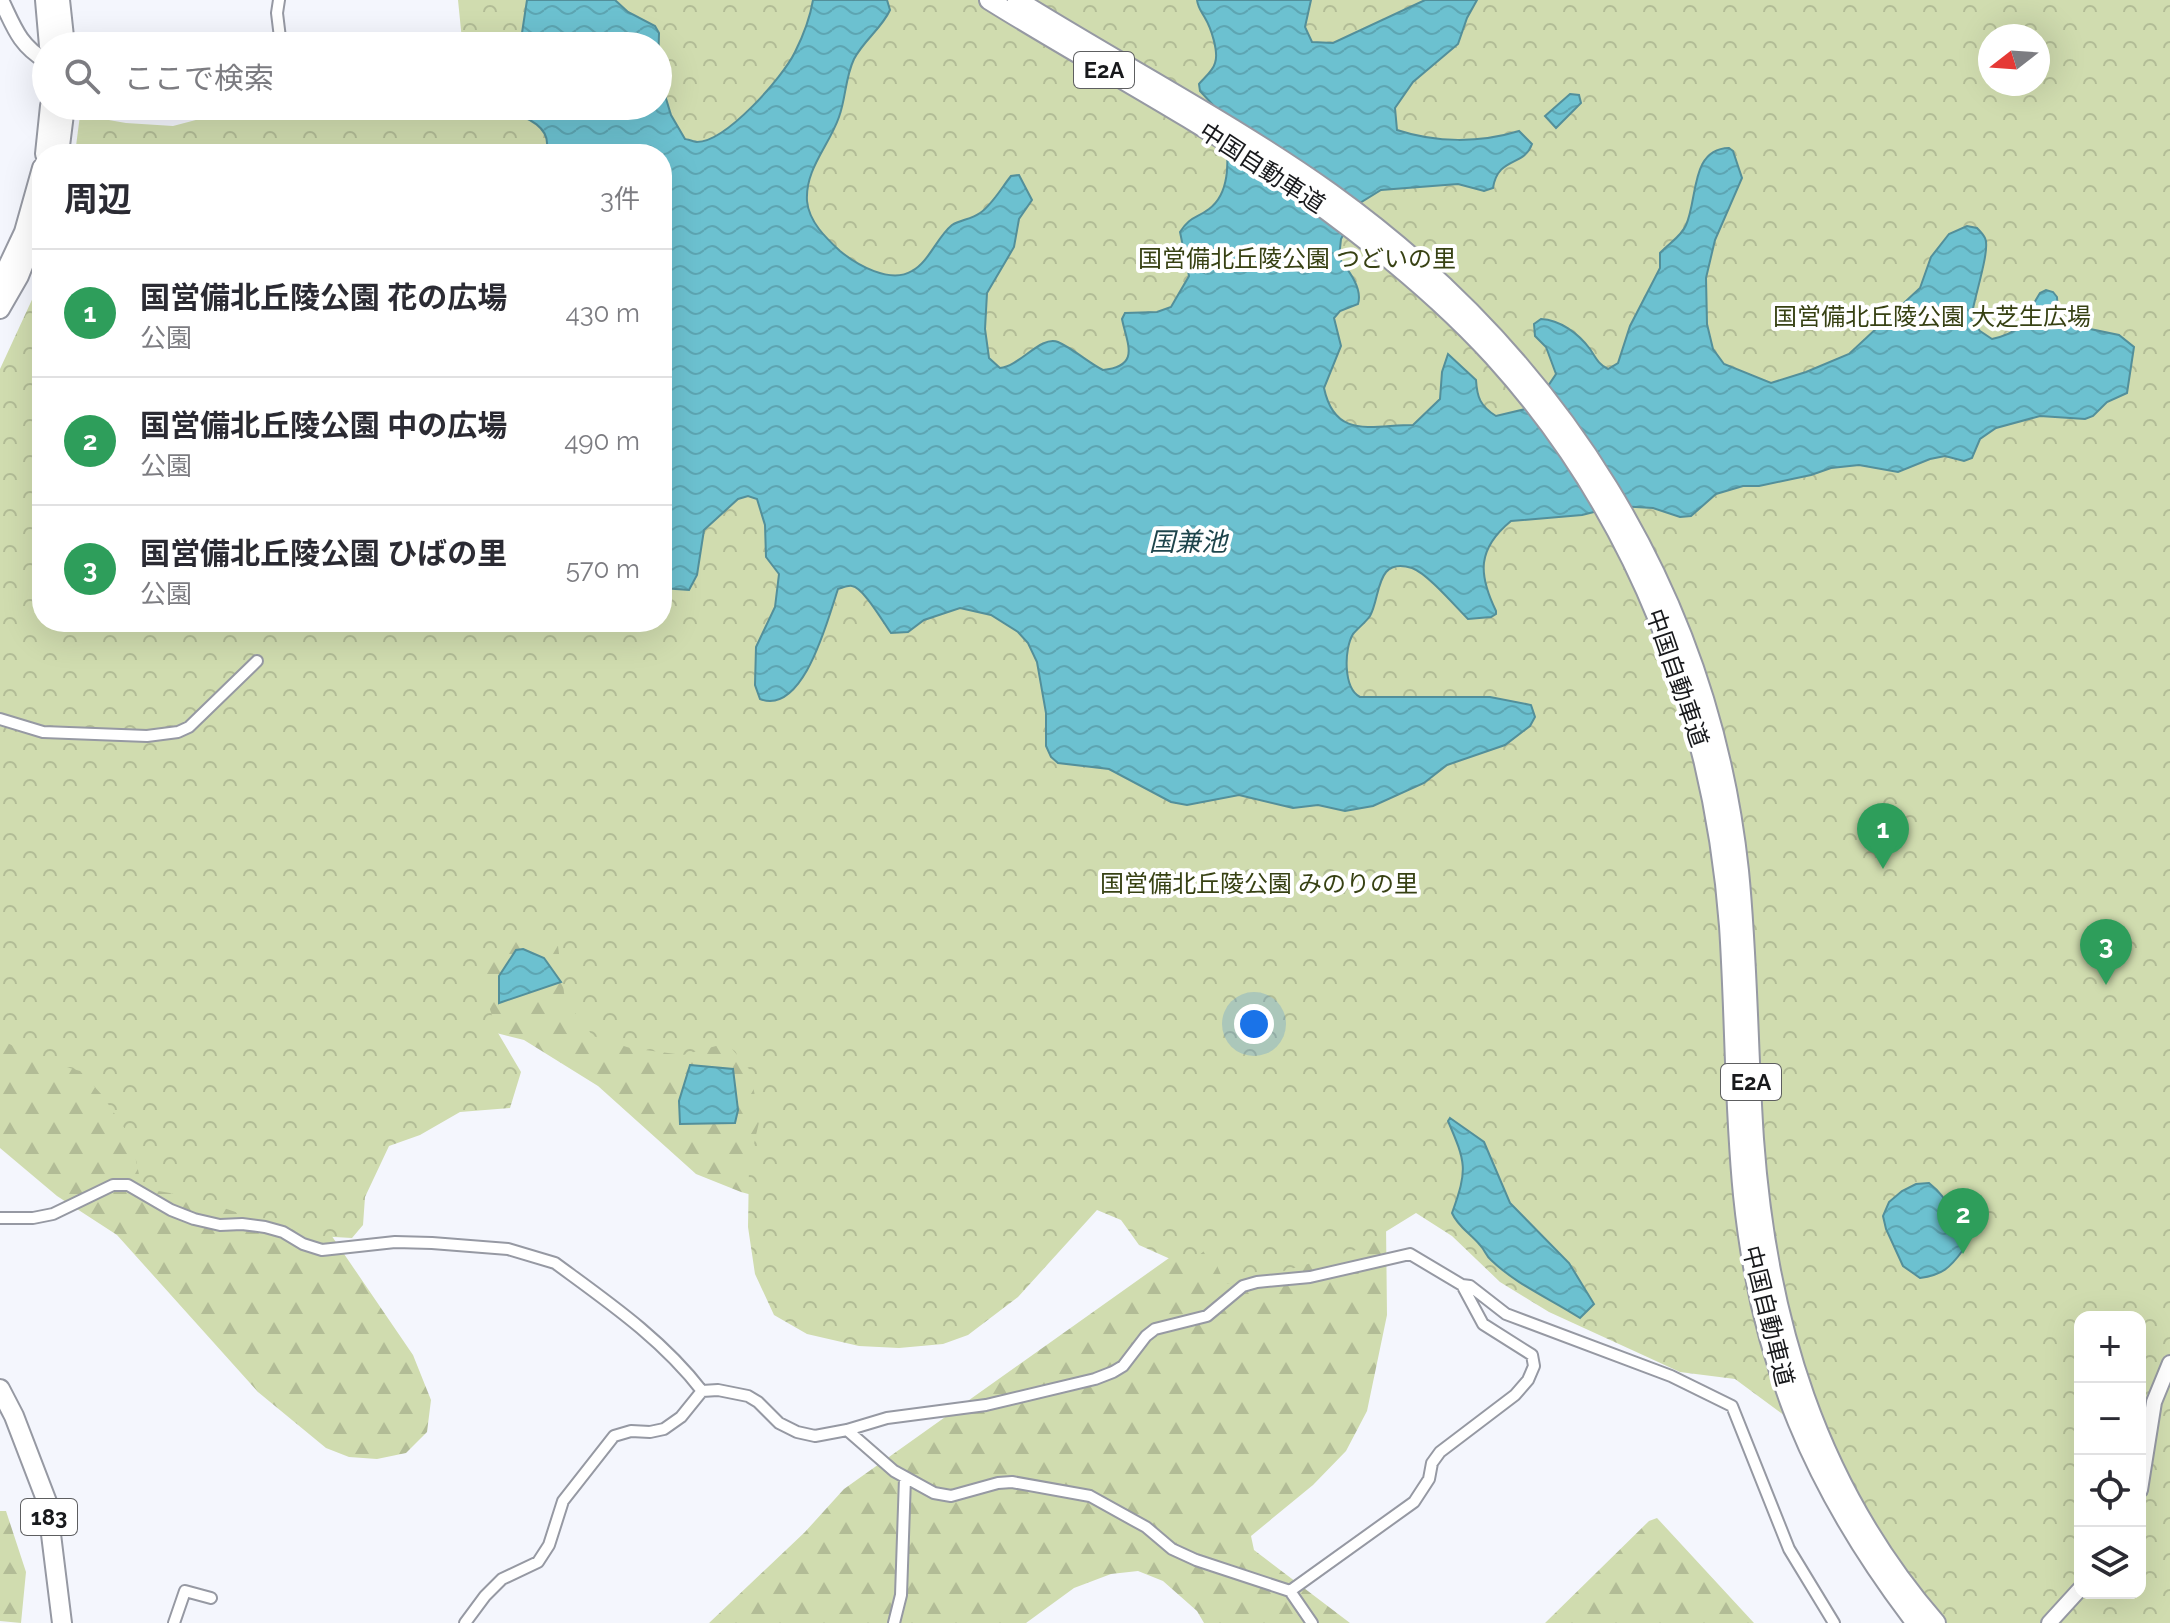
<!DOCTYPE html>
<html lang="ja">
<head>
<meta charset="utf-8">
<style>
  body { margin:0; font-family:Raleway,"Noto Sans JP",sans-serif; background:#f2f2f3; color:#2b2b33 }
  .controls { position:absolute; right:24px; bottom:24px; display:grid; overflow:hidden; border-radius:16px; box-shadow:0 8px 32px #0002 }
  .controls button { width:72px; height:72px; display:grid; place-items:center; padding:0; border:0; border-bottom:2px solid #e1e1e2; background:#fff; color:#2b2b33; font:40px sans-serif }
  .compass { position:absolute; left:1978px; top:24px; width:72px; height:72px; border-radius:50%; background:#fff; box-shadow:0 8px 32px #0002; rotate:253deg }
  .you { position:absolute; left:1254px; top:1024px; width:28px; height:28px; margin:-20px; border:6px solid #fff; border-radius:50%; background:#1a73e8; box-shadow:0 0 0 12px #1a73e833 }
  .badge { display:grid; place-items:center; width:52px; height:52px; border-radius:50%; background:#0f766e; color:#fff; font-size:26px; font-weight:700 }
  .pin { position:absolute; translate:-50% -66px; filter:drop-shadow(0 2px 4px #0008) }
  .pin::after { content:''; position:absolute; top:42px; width:28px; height:24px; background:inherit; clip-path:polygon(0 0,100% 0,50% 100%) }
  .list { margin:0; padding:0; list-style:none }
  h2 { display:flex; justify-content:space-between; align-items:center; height:104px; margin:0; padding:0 32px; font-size:34px }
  h2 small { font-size:26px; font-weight:400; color:#7c7c81 }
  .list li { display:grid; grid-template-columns:52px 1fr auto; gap:24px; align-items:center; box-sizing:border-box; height:128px; padding:0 32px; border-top:2px solid #e1e1e2 }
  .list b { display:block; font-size:30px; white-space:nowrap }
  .list p { margin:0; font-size:26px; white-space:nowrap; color:#7c7c81 }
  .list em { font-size:26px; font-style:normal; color:#7c7c81 }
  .icon { flex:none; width:44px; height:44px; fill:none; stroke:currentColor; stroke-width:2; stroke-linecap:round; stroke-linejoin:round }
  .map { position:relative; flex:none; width:2170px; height:1623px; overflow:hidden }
  .search { position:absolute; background:#fff; box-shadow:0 8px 32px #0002; left:32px; top:32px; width:640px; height:88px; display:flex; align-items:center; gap:20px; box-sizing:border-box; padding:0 28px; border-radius:44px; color:#7c7c81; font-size:30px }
  .panel { position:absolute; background:#fff; box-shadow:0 8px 32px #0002; left:32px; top:144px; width:640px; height:488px; border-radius:32px }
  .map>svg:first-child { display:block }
  .forest { fill:url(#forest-firs) }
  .park { fill:url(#park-crowns); fill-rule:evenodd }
  .water { fill:url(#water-waves); stroke:#538f9a; stroke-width:2 }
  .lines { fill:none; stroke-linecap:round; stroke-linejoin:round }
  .street-casing { stroke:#9699a3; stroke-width:14 }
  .secondary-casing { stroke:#9699a3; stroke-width:18 }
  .highway-casing { stroke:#9699a3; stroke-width:22 }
  .street { stroke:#fff; stroke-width:10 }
  .secondary { stroke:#fff; stroke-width:14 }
  .highway { stroke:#fff; stroke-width:18 }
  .labels { text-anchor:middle; stroke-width:8; stroke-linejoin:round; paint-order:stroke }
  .shield { fill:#fff; stroke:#5d5e60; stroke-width:2 }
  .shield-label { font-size:22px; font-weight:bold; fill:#18191c }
  .street-label { font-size:24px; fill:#18191c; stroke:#fff }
  .park-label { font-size:24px; fill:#374113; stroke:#fff }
  .water-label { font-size:26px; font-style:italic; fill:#1d444b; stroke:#fff }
</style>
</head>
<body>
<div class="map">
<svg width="2170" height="1623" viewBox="0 0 2170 1623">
  <defs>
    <pattern id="forest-firs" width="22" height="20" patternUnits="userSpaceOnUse" patternTransform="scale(2)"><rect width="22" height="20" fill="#d0dcaf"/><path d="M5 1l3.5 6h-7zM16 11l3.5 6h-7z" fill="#b2bc96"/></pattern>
    <pattern id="park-crowns" width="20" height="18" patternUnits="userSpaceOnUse" patternTransform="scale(2)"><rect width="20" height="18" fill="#d0dcaf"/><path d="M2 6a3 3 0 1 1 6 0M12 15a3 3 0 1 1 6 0" fill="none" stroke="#b2bc96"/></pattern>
    <pattern id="water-waves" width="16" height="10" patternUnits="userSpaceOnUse" patternTransform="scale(2)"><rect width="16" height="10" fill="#6cc1d0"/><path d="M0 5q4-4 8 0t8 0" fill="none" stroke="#5da5b2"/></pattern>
  </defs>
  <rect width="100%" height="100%" fill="#f4f6fd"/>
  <!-- forest -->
  <path class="forest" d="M456 642 478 647 525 670 554 707 580 721 618 726 700 713 735 715 769 726 899 798 1355 1120 1381 1150 1393 1169 1398 1184 1386 1224 1387 1315 1367 1411 1346 1451 1313 1485 1251 1536 1254 1550 1350 1623H1204L1197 1611 1163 1581 1138 1571 1111 1574 1074 1588 1026 1623H709L805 1532 844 1489 1200 1236 1279 1184 1179 1097 1148 1087 1113 1093 1081 1104 906 1200 856 1211 808 1210 741 1192 696 1174 598 1086 524 1040 457 1023 372 1025 333 1041 310 1057 297 1078 284 1113 283 1147 293 1177 312 1207 413 1355 431 1400 427 1432 406 1453 377 1459 349 1457 326 1448 258 1392 117 1235 57 1196 0 1148V716L10 721H60L116 714 153 721 179 715 223 675 263 653 290 659 369 648 399 656Z
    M0 1511H6L26 1572 21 1623 0 1621Z
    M1657 1518 1754 1623H1545L1649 1521Z"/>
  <!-- park -->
  <path class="park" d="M458 0H2170V1623H1946L1929 1603 1872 1522 1835 1453 1735 1379 1680 1372 1549 1312 1500 1282 1452 1236 1416 1213 1356 1250 1270 1275 1225 1284 1209 1247 1186 1266 1139 1245 1121 1220 1097 1210 1018 1297 968 1335 943 1344 899 1348 859 1346 807 1334 774 1315 755 1274 748 1227 749 1165 760 1118 749 1069 727 1043 683 1055 630 1048 593 1036 565 1000 558 946 526 937 498 946 481 983 498 1033 521 1072 510 1108 460 1112 420 1135 389 1146 365 1197 363 1225 352 1238 300 1235 277 1220 247 1216 192 1197 142 1188 131 1138 102 1095 80 1071 36 1058 0 1039V369L42 278V622H662V154H75L80 115 126 123 173 126 249 106H658V46H460L462 40ZM1990 36H2038V84H1990ZM2080 1317H2140V1593H2080Z"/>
  <!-- water -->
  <path class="water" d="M527 0H615L628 12 655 26 659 33 658 72 661 82 671 115 685 139C686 139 696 142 697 142 726 142 783 77 795 52 803 36 810 18 813 0H887L890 10C882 28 864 40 854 59 845 78 846 98 839 117 829 146 805 169 807 201 809 222 826 238 840 251 857 265 890 284 912 271 929 262 937 237 952 225 960 220 972 219 980 213 992 205 1002 187 1011 176L1019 175 1032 200 1019 219 1014 247 987 293 985 329 989 358 1000 368C1020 366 1041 335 1058 342 1074 349 1087 362 1103 370 1141 366 1127 344 1122 319L1125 313 1157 312 1171 307 1189 276 1180 232C1190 216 1196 219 1209 209 1235 190 1226 147 1226 119L1200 91 1199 84C1204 78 1213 71 1215 63 1219 52 1211 28 1205 18 1201 11 1198 8 1197 0H1311L1305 27 1312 42 1333 43 1425 0H1477L1467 18 1458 44 1413 82 1395 108 1397 130C1436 143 1480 143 1519 131L1532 144C1524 167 1498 156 1493 188L1484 191 1458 184 1381 190 1360 203 1341 239 1339 258C1348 270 1363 288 1358 304L1340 311 1334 318 1341 346 1324 388C1335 440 1372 425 1413 425L1440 399 1442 372 1448 354 1476 380C1477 397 1480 406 1496 416L1534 407 1556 374 1546 347 1535 336 1534 324 1541 319C1560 320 1578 333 1590 349 1596 358 1598 364 1608 369L1618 363 1630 326 1660 268V253C1669 243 1681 237 1686 225 1698 199 1690 149 1729 148L1733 151 1742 178 1715 240 1706 278 1707 324 1713 349 1724 364 1771 383 1806 372 1849 354 1920 288 1931 257 1949 234 1967 226 1977 228C1980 231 1983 234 1985 238 1991 249 1973 301 1971 319L1980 331 1992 339C2026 331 2023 320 2040 293L2046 290 2053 292 2057 297 2058 315 2066 324 2119 335 2134 347 2127 393 2107 402 2093 416 2085 419 2040 416 1996 428 1980 439 1972 458 1964 461 1945 456 1930 459 1898 472 1859 465 1831 468 1811 475 1759 486H1743L1716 494 1691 516 1680 517 1653 508 1618 506 1582 515 1511 521C1477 549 1478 574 1496 611V614L1491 617 1468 619C1455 606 1428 574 1412 568 1375 556 1381 597 1370 616 1365 623 1358 628 1353 634 1344 649 1343 688 1360 697H1490L1531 705 1535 717 1530 726 1505 745 1447 765 1424 783 1373 806 1345 811 1318 805 1293 808 1239 795 1187 805 1171 802 1109 769 1058 763 1051 757 1046 746V713L1037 662 1028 643 1018 632 991 615 960 608 924 620 908 632 891 633C883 622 863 587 852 586 848 585 842 588 838 589 828 618 804 716 760 699L755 685 756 647 775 607 779 574 766 557 765 525 757 499 748 496 738 499 704 530 697 575 689 590 662 588V154H545C555 128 526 115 504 112L500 106H658V46H520Z
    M1570 94 1579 95 1581 103 1556 128 1545 116Z
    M523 949 544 958 561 982 499 1003V976L516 950Z
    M690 1065 733 1069 738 1110 735 1123 680 1124 679 1101Z
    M1450 1118 1484 1142 1510 1203 1569 1263 1594 1304 1580 1318C1549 1298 1517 1285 1491 1260 1486 1256 1485 1250 1480 1245 1471 1234 1458 1227 1452 1213 1468 1169 1466 1163 1448 1121Z
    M1929 1183C1952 1201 1957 1223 1963 1250 1950 1268 1942 1275 1920 1278L1903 1266 1886 1229 1883 1216 1889 1202 1902 1191 1916 1184Z"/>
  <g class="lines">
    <defs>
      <path id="street" d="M279 0 277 13 281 46
        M138 106 150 109 191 106
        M0 719 43 732 147 736 178 732 189 727 257 661
        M0 1218H33L53 1214 113 1185H128L171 1210 194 1219 220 1225 242 1224 265 1227 283 1232 303 1244 322 1250 395 1242 432 1243 508 1249 555 1263C608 1302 662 1339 702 1391
        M847 1430 894 1471 934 1493 951 1496 998 1483 1012 1482 1090 1496 1146 1527 1172 1549 1196 1560 1290 1591 1312 1623
        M1290 1591 1414 1502 1429 1479 1432 1463 1440 1452 1515 1395 1528 1380 1534 1366 1532 1355 1483 1324 1462 1285 1470 1286 1506 1314 1671 1376 1732 1406 1789 1549 1834 1623
        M174 1623 185 1591 211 1598
        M465 1623 485 1596 502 1579 538 1562 549 1545 563 1501 614 1436 631 1431 650 1432 664 1429 681 1417 702 1391 718 1390 748 1396 758 1402 779 1423 797 1432 815 1436 847 1430 887 1418 986 1405 1095 1379 1113 1372 1123 1366 1146 1336 1155 1329 1207 1316 1243 1286 1257 1282 1310 1277 1410 1254 1462 1285
        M894 1623 901 1595 905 1478"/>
      <path id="secondary" d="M1 0C14 27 19 45 46 61
        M2140 1490 2154 1402 2170 1363
        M2049 1623 2080 1589"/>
      <path id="highway" d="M45 0 49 46
        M60 0 65 46
        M989 0C1082 58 1181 110 1271 171 1350 225 1428 285 1493 356 1636 513 1713 715 1729 926 1735 1015 1734 1105 1743 1195 1760 1363 1814 1490 1916 1623
        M1017 0C1121 65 1231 122 1331 193 1557 356 1709 590 1739 871 1748 960 1748 1050 1754 1139 1767 1319 1816 1485 1936 1623
        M45 154 50 106
        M59 154 65 106
        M0 283 24 232 42 168
        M0 309 19 276 42 218
        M0 1389 14 1416 47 1502 62 1623"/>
    </defs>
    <!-- street casing -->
    <use href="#street" class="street-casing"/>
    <!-- secondary casing -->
    <use href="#secondary" class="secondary-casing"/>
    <!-- highway casing -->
    <use href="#highway" class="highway-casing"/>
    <!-- street -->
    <use href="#street" class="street"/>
    <!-- secondary -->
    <use href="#secondary" class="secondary"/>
    <!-- highway -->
    <use href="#highway" class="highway"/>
  </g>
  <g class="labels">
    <!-- shield labels -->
    <g class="shield">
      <rect x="1074" y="52" width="60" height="36" rx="6"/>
      <rect x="1721" y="1064" width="60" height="36" rx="6"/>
      <rect x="21" y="1499" width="56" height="36" rx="6"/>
    </g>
    <g class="shield-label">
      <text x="1104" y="78">E2A</text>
      <text x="1751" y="1090">E2A</text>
      <text x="49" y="1525">183</text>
    </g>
    <!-- street labels -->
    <g class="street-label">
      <text transform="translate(1262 168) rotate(33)" y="8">中国自動車道</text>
      <text transform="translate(1677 678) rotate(71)" y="8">中国自動車道</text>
      <text transform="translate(1768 1316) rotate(76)" y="8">中国自動車道</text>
    </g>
    <!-- park labels -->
    <g class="park-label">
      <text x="1297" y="267">国営備北丘陵公園 つどいの里</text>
      <text x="1932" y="325">国営備北丘陵公園 大芝生広場</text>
      <text x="1259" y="892">国営備北丘陵公園 みのりの里</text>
    </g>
    <!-- water labels -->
    <g class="water-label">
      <text x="1188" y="551">国兼池</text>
    </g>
  </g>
</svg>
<div class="controls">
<button>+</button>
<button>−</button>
<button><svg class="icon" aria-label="locate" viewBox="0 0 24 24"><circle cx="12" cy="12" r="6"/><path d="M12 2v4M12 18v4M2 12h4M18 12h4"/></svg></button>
<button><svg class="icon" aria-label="layers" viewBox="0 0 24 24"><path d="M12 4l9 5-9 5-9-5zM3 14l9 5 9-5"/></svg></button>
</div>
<svg class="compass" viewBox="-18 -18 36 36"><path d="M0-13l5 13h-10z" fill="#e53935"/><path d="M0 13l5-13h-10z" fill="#7c7c81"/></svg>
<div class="you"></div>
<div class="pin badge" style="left:1883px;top:869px;background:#2e9e5b">1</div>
<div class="pin badge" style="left:1963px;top:1254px;background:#2e9e5b">2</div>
<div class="pin badge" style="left:2106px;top:985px;background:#2e9e5b">3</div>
<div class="search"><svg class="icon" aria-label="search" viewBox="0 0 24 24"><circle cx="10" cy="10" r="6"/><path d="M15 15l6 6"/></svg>ここで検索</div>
<section class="panel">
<h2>周辺<small>3件</small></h2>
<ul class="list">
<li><span class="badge" style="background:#2e9e5b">1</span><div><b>国営備北丘陵公園 花の広場</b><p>公園</p></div><em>430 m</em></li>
<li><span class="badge" style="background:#2e9e5b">2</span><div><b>国営備北丘陵公園 中の広場</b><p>公園</p></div><em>490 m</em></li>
<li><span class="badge" style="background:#2e9e5b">3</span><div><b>国営備北丘陵公園 ひばの里</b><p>公園</p></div><em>570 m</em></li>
</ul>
</section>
</div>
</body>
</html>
